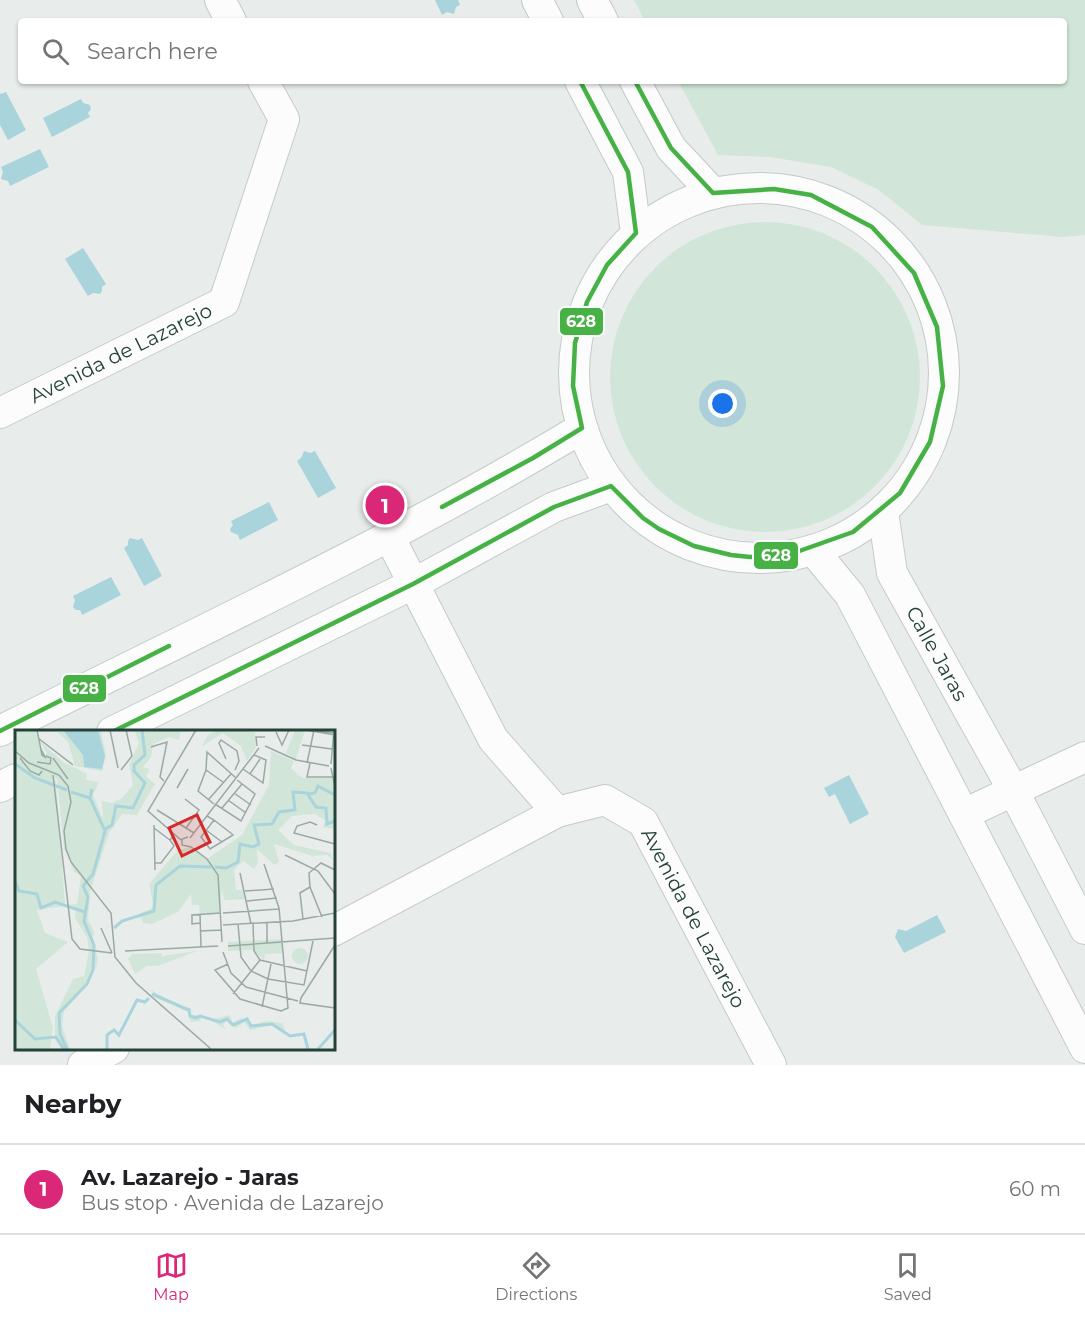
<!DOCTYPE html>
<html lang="en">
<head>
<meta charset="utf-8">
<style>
  body { margin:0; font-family:Montserrat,sans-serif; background:#f6f6f6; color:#202124 }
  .you { position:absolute; left:723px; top:404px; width:21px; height:21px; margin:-15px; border:4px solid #fff; border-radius:50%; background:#1a73e8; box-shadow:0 0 0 9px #1a73e833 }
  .badge { display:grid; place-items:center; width:39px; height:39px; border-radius:50%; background:#db2777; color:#fff; font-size:20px; font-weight:700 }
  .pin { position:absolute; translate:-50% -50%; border:3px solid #fff; box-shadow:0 2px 6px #0006 }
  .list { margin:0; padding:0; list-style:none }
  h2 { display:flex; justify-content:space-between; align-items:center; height:78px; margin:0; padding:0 24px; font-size:26px }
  h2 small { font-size:20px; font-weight:400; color:#757577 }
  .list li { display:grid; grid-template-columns:39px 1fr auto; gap:18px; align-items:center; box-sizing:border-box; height:90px; padding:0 24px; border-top:2px solid #e0e0e0 }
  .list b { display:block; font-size:22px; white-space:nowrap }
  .list p { margin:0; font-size:20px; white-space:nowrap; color:#757577 }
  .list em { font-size:20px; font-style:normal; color:#757577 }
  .icon { flex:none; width:33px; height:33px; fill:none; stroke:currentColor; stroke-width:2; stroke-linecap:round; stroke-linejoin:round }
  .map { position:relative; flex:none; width:1085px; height:1065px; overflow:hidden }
  .search { position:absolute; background:#fff; box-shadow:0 2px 4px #0004; left:18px; right:18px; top:18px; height:66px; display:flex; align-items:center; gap:15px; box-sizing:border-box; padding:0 21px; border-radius:6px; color:#757577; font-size:22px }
  .sheet { height:168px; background:#fff }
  nav { display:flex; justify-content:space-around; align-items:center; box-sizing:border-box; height:84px; border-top:2px solid #e0e0e0; background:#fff; font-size:16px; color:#757577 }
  nav a { display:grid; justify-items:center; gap:3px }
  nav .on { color:#db2777 }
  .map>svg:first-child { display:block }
  .green { fill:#d1e6d8 }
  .water { fill:#a9d4db }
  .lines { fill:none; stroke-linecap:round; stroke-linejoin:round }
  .street-casing { stroke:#c5cac8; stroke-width:32 }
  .street { stroke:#fcfcfc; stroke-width:30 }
  .bus-1-casing { stroke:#f7fbf9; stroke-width:9 }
  .bus-1 { stroke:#48b146; stroke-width:4.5 }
  .labels { text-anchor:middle; stroke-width:6; stroke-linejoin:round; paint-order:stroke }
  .street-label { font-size:20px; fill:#24423a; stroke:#f7fbf9 }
  .inset-river { fill:none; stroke:#a9d4db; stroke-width:3 }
  .inset-road { fill:none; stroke:#9aa9a4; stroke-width:1.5 }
  .view { fill:#d62828; fill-opacity:0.15; stroke:#d62828; stroke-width:3 }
  .inset-edge { fill:none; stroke:#24423a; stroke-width:3 }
  .line-badge { stroke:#f7fbf9; stroke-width:2 }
  .badge-label { font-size:16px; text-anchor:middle; font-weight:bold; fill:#fff }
</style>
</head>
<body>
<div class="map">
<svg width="1085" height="1065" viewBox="0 0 1085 1065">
  <rect width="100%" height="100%" fill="#e8edeb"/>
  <!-- green -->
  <path class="green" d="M634 0H1085V235L1063 237 922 225 879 190 831 167 770 157 718 155 678 81H1064V21H645Z
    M610 377a155 155 0 1 1 310 0a155 155 0 1 1-310 0Z"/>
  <!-- water -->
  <path class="water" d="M435 0H458L460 5 456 7 454 14 447 12 442 15Z
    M6 92 26 130 8 140 0 125V94Z
    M81 99 83 103 90 105 91 109 88 113 90 117 52 137 43 118Z
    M40 149 49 167 10 186 8 181 1 179 3 172 1 167Z
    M83 248 106 284 102 287V291L100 294 93 293 88 296 65 259Z
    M304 451 310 453 315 451 336 488 318 498 297 461 301 458Z
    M269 502 278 520 240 540 238 535 231 532 230 529 233 525 231 521Z
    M130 538 138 540 142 538 162 576 144 586 124 548 128 545V541Z
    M111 577 121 595 82 615 80 610H76L73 607 75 600 73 596Z
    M849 775 869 814 850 824 835 794 829 797 824 788Z
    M937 915 946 932 904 953 895 937 898 929 906 931Z"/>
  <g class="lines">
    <defs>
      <g id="street">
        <path d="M220 0 231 21"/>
        <path d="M537 0 548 21"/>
        <path d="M592 0 603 21"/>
        <path d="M580 81 628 172 636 233"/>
        <path d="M635 81 671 148 713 193"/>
        <circle cx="759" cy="373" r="185"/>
        <path id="s1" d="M0 413 224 302 284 119 263 81"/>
        <path id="s2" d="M883 512 892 573 1013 790 1085 929"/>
        <path d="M813 550 850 595 1085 1048"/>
        <path d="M0 731C195 633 395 541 582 428"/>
        <path d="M112 732 413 584 554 507 611 486"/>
        <path d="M0 787 16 779"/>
        <path id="s3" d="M557 812 605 800 643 822 771 1065"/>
        <path d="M964 814 1085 757"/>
        <path d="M333 931 557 812 493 739 389 536"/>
        <path d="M83 1065 114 1048"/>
      </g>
    </defs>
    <!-- street casing -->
    <use href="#street" class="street-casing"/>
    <!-- street -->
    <use href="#street" class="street"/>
    <defs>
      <path id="bus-1" d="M442 507 533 458 582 428 573 386 575 343 587 302 607 265 636 233 628 172 580 81
        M0 731 169 646
        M112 732 413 584 554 507 611 486 643 518 659 529 694 546 731 555 750 557 788 555 853 532 900 493 930 442 943 386 937 327 914 273 872 227 811 195 774 189 713 193 671 148 635 81"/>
    </defs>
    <!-- bus-1 casing -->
    <use href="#bus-1" class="bus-1-casing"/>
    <!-- bus-1 -->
    <use href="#bus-1" class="bus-1"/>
  </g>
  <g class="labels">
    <!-- street labels -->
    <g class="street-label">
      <text dy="7" stroke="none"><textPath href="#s1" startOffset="135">Avenida de Lazarejo</textPath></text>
      <text dy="7" stroke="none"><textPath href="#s2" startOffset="154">Calle Jaras</textPath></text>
      <text dy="7" stroke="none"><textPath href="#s3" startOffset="202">Avenida de Lazarejo</textPath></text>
    </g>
  </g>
  <!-- overview -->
  <g transform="translate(15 730)">
    <rect width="320" height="320" fill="#e8edeb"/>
    <path d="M0 0H21L27 27 32 23 24 10 48 32 72 44 71 50 84 52 78 65 88 89 87 71 97 73 107 68 118 55 114 35 124 13 119 0H166L164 10 154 7 138 14 136 27 128 37 135 39 131 46 140 54 122 85 107 84 94 103 75 162 73 190 80 203 77 208 83 229 81 238 71 257 49 281 47 296 55 319H46L40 310V286L58 249 69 246 74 221 72 207 60 188 61 181 50 176 22 180 30 203 53 212 21 239 38 298 35 319H0ZM36 44 42 50 49 118 59 142 66 146 62 174 50 175 41 51ZM86 0 91 26 87 41 60 36 53 12 42 2ZM202 0 240 2 241 17 232 31 226 16 208 3 187 16 193 5ZM280 0H290L281 29 271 23ZM256 21 279 31 276 38 287 48H319V99L308 97 310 90 300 84 277 86 263 100 279 115 315 123 319 131 312 125 297 126 259 114 264 132 259 135 242 119 243 133 239 139 228 131 219 140 221 160H229L231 169 209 170 207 156 205 183 185 184 184 175H177L176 164 163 182 137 194 128 193 125 183 136 179 138 174 134 154 163 120 175 117 192 129 227 105 254 55ZM267 209V223L250 224 249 230 238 220 213 221V212ZM277 226a8 8 0 1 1 16 0a8 8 0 1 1-16 0ZM182 221 143 236H132L120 244 113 229 117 224 146 223 147 226ZM136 260 164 276 176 278V285H185L186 291 176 292 173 282 142 268ZM215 285 218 293 226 288 238 295 251 291 268 293 270 301 257 295 235 300 229 292 221 298 212 291 208 294 210 299 195 290Z" fill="#d1e6d8" fill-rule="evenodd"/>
    <path d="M48 0H83L90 26 87 39 69 37 68 25Z" fill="#a9d4db"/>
    <path class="inset-river" d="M0 34 20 48 52 60M56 62 75 68M293 64 300 63 303 56 320 65M90 99 97 95 101 76 118 78 130 53 119 41V35L130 25 127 0M200 137 211 138 223 132 225 114 238 117 244 114 239 95 257 94 264 82 280 80 278 62 292 63 301 77 311 78 312 94 320 91M0 151 4 161 22 164 26 178 40 172 70 182M99 198 107 191 139 181 141 155 165 136 196 137M137 264 174 280 175 286 181 288 185 286 205 292 212 289 218 295 232 289 236 296 257 294 275 306 289 304 293 319M0 290 20 309 41 307 49 319M52 319 45 304 44 283 72 254 78 240 79 215 69 191 73 167 68 156 78 144 90 101 75 68 77 59M92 319V305L99 300 104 305 122 270 130 272 134 268M303 319 320 300"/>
    <path class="inset-road" d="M22 0 27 25 30 27 26 19M95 0 103 38M291 0 320 5M296 0 320 3M261 2 267 15 274 0M23 8 58 35M287 15 317 19M242 16 241 7H250M250 16 281 30 314 36M136 17 152 12 145 47 149 51M0 21 14 33 44 45 53 56 56 72 49 101 51 119 56 132 96 183 100 227 121 253 196 319M5 28 15 41 24 45 27 41M38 28 53 49M211 29 204 13 206 10 222 21 224 31 220 40M22 32 35 34 36 28 31 26M292 33 299 0M295 33 292 47H320M316 34 319 0M316 38 320 57M228 39 248 53 251 30 239 25M106 40 117 26 111 0M191 40 208 52M235 44 245 29M38 45 57 209 65 219 97 223M162 58 173 39M219 63 236 75M170 69 184 80 171 98 179 103M194 69 216 44M213 70 231 83M199 74 183 61 191 40 192 22 221 48M200 74 226 91 240 64 222 50M207 78 227 54M142 80 171 98M192 86 199 90 217 104 218 105 195 119 186 107 199 90M139 95 140 140M302 95 295 92 282 96 279 103 320 114M139 98 155 110 159 105M191 100 207 112M173 107 167 109V115L176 117 192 129 203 145 207 212M175 108 244 18M166 110 133 81 181 0M270 125 303 141 320 164M140 133H146L159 116 155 110M225 143 236 194M230 161 259 159M232 171 262 168M208 183 264 179M185 184 186 217M307 187 295 157 294 143 306 133 320 140M288 189 285 163 295 157M185 193 177 194V185L206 183M252 193V213M223 194 226 227 236 241 253 249 289 255 298 211M238 194 239 221 245 230 292 241M208 195 278 191 320 183M86 198 97 223M185 201 207 200M213 216 320 208M110 221 203 216M208 222 216 243 231 257 283 271M213 234 200 240 225 269 266 281 273 278 264 178 249 134M218 264 245 230M286 268 320 215M286 268 285 273 320 278M247 277 256 234"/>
    <path class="view" d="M182 85 195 112 167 126 154 98Z"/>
    <rect width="320" height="320" class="inset-edge"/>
  </g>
  <g class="line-badge">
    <rect x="559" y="307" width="45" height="29" rx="6" fill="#48b146"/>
    <rect x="753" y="541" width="46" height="29" rx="6" fill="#48b146"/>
    <rect x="62" y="674" width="45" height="29" rx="6" fill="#48b146"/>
  </g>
  <g class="badge-label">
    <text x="581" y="327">628</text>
    <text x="776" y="561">628</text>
    <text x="84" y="694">628</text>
  </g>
</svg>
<div class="you"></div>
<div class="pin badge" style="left:385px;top:505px">1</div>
<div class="search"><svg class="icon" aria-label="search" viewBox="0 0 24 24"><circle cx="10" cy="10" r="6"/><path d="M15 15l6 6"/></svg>Search here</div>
</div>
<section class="sheet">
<h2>Nearby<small></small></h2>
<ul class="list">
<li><span class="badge">1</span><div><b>Av. Lazarejo - Jaras</b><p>Bus stop · Avenida de Lazarejo</p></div><em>60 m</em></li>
</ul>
</section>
<nav>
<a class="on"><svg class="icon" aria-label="map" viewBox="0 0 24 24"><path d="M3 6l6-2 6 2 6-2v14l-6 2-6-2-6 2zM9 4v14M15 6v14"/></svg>Map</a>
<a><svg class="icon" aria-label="directions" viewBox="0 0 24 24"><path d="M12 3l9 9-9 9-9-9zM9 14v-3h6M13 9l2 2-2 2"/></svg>Directions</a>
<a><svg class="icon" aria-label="saved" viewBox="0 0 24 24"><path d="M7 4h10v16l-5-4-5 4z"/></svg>Saved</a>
</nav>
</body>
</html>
